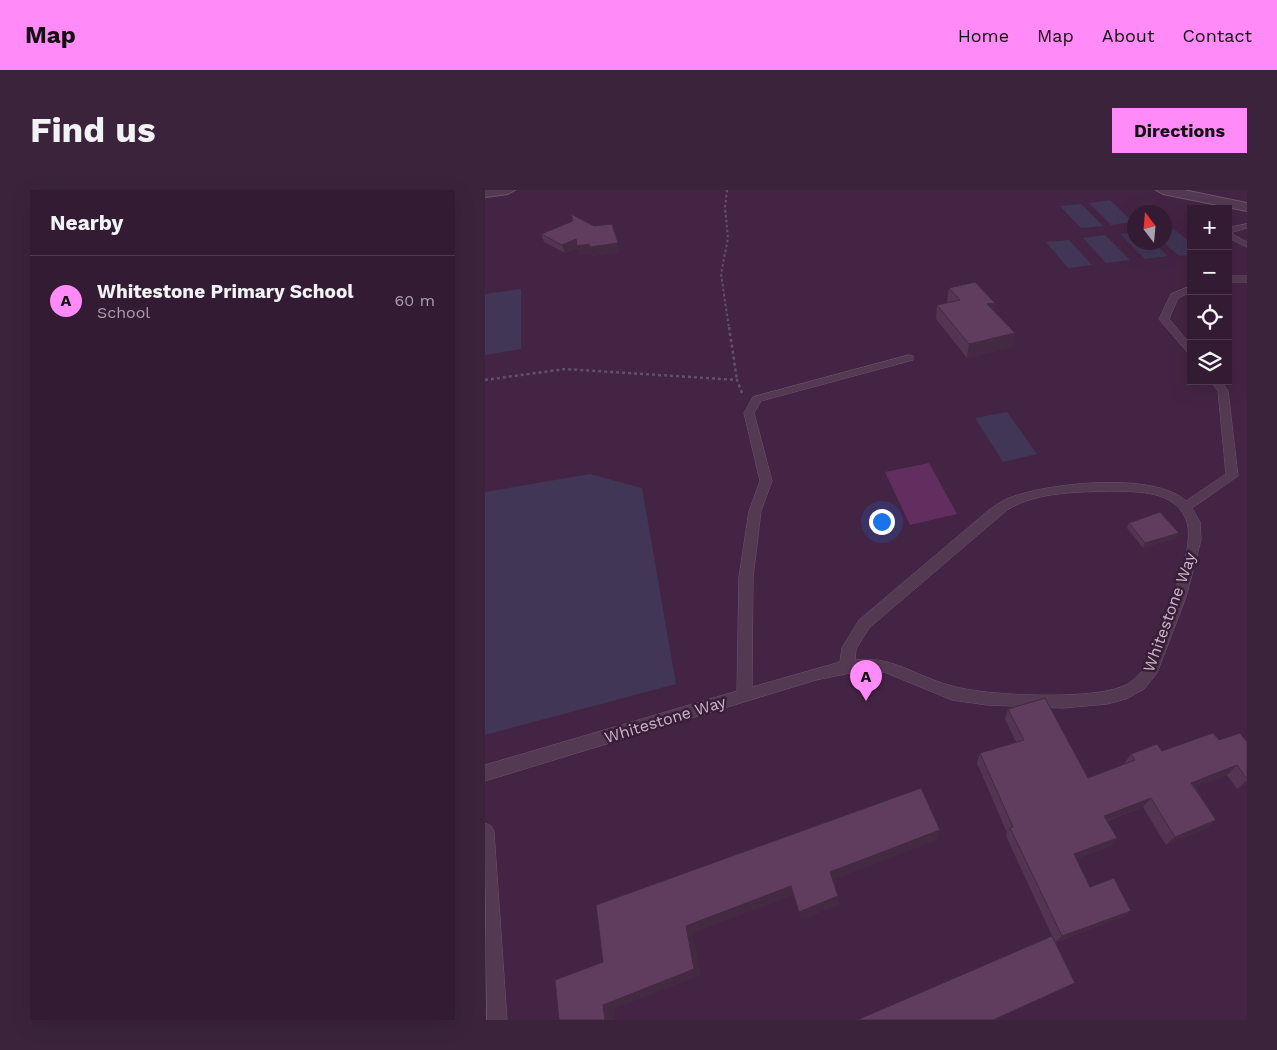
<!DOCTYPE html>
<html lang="en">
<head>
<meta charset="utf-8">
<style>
  body { margin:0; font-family:"Work Sans",sans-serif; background:#3b243b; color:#f1f3f6 }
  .controls { position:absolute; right:15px; top:15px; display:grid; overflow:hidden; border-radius:0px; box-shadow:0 5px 20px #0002 }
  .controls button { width:45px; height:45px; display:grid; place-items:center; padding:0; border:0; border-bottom:1px solid #4e394e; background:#331b33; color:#f1f3f6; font:25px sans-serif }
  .compass { position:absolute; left:642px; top:15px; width:45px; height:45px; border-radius:50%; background:#331b33; box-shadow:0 5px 20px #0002; rotate:344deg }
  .you { position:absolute; left:396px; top:331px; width:18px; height:18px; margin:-12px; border:4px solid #fff; border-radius:50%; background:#1a73e8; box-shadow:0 0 0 8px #1a73e833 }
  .badge { display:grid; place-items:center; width:32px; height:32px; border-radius:50%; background:#ff8af8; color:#111; font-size:16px; font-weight:700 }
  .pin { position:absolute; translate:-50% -41px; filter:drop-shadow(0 1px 2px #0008) }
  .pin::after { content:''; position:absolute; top:26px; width:18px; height:15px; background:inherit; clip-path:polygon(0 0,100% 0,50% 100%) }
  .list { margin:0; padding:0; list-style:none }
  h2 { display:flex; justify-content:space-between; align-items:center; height:65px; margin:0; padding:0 20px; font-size:21px }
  h2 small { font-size:16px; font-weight:400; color:#a9a1ac }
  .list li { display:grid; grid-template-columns:32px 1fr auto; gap:15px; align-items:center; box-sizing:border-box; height:90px; padding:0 20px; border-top:1px solid #4e394e }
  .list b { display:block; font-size:19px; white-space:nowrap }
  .list p { margin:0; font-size:16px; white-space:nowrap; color:#a9a1ac }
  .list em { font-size:16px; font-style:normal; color:#a9a1ac }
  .icon { flex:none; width:28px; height:28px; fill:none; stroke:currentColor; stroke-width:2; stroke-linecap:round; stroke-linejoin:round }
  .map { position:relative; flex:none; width:762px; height:830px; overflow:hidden; border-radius:0px }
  header { display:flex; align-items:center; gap:30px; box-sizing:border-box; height:70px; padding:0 25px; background:#ff8af8; color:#111 }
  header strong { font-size:24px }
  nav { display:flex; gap:28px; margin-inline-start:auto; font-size:18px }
  .intro { display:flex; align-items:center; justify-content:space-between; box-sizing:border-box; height:120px; padding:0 30px }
  h1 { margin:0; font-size:35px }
  .button { padding:12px 22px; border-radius:0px; background:#ff8af8; color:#111; font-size:18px; font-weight:700 }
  main { display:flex; gap:30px; padding:0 30px }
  aside { flex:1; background:#331b33; border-radius:0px; box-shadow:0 5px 20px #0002 }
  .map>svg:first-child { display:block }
  .green { fill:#413655 }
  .water { fill:#622e60 }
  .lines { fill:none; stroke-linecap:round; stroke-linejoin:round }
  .service-casing { stroke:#6e546d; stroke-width:1 }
  .minor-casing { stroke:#6e546d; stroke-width:2 }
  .path-far1 { stroke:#61516d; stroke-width:2; stroke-dasharray:2.5 2.5; stroke-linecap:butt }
  .path { stroke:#61516d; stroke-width:2.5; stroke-dasharray:3 3; stroke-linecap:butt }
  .service { fill:#543953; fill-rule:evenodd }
  .minor { fill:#543953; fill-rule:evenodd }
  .wall { fill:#533452 }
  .shaded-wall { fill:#432a42 }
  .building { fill:#603c5f; stroke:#432a42 }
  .labels { text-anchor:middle; stroke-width:5; stroke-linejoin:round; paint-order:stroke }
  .street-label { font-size:16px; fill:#cdb6cc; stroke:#391e38 }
</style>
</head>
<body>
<header>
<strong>Map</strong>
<nav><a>Home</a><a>Map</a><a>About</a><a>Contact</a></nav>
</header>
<div class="intro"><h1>Find us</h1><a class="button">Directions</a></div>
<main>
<aside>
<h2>Nearby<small></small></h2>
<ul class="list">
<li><span class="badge">A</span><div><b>Whitestone Primary School</b><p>School</p></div><em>60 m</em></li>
</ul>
</aside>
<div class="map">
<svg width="762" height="830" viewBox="0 0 762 830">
  <rect width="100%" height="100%" fill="#442444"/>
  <!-- green -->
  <path class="green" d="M625 10 648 32 626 35 604 13Z
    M596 14 618 36 596 38 575 16Z
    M689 39 706 53V65L694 66 679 53 680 40Z
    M649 43 650 52 669 53 683 66 660 69 635 44Z
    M620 45 645 70 621 73 598 48Z
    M584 50 607 75 583 78 561 52Z
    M36 99V159L0 165V104Z
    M522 222 552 264 518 272 490 228Z
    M105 284 157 298 191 494 0 545V302Z"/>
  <!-- water -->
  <path class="water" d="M444 273 472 324 425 335 400 282Z"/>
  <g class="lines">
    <defs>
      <path id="service" d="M762 34V38L748 42 747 44 762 52V57L743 48V38Z
        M743 86H762V92H743Z
        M706 96V102L693 108 684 129 706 155V164L703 163 674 129 686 104Z
        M424 165 428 166V170L276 211 269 223 287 291 276 321 268 387 267 497 355 472 357 458 374 430 504 320C510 316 516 311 524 308 562 293 669 281 701 311L741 284 733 201 725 191H736L743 201 753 286 707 318 715 332 716 350 701 407 672 483 659 499 641 509 622 514 578 518 502 515 467 510 399 482 365 483 331 490 0 591V575L252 501 254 387 264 321 275 291 259 223 268 207ZM630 301C655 302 687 301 700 327 714 353 682 420 672 447 668 457 665 469 659 478 654 486 645 494 636 497 603 510 502 506 467 496 432 487 407 465 370 470L371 459 384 438 522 320C553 301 595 302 630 301Z
        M0 633 6 636 9 642 22 830H2Z"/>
      <path id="minor" d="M0 0H30L23 4 0 7Z
        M671 0H699L762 13V21L678 4Z"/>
    </defs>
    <!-- service casing -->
    <use href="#service" class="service-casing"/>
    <!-- minor casing -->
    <use href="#minor" class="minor-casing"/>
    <!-- path-far1 -->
    <path class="path-far1" d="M242 0 240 18 243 48 236 84 244 138"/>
    <!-- path -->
    <path class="path" d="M244 137 252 190
      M0 190 80 179 252 190 257 203"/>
    <!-- service -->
    <use href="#service" class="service"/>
    <!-- minor -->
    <use href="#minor" class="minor"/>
  </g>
  <!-- wall -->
  <path class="wall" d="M56 44 135 62 107 66 106 63 95 65 93 58 80 63 59 52Z
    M464 98 510 113 508 120 530 143 527 157 482 168 451 129 452 115 464 113 462 111Z
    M644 333 694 343 691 348 658 358 642 338Z
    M523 519 603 588 640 574H639L646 564 677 561 734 550 762 552V595L752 599 742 585 710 597 731 630 721 639 681 655 658 617 622 631 632 648 625 656 591 669 605 697 646 721 637 727 571 752 582 798 568 748 521 646 522 643 492 573 495 563 531 552 520 529Z"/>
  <!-- shaded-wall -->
  <path class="shaded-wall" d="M127 34 135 62 107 66 106 63 95 65 93 58 80 63 77 55Z
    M510 113 508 127 502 114Z
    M530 143 527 157 482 168 484 154Z
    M694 343 691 348 658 358 660 353Z
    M752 575 742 585 697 602 706 593Z
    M762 590V595L752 599Z
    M666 608 658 617 612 634 619 626Z
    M731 630 721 639 681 655 690 647Z
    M455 640 452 650 346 691 345 682Z
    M632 648 625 656 583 672 589 664Z
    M306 696 309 705 208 743 216 785 129 819 130 830H120L118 815 201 736Z
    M353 706 354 715 316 730 314 722Z
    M646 721 637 727 570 752 577 746Z
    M590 793 582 798 511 830H508Z"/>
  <!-- building -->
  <path class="building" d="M86 24 109 36 127 34 133 53 105 57 104 54 92 56 91 49 77 55 56 44 88 31Z
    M490 92 510 113 502 114 530 143 484 154 452 115 475 110 464 98Z
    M675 322 694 343 660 353 644 333Z
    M560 508 603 588 650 570 646 564 672 554 677 561 728 543 734 550 755 543 762 552V589L752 575 706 593 731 630 690 647 666 608 619 626 632 648 589 664 605 697 629 688 646 721 577 746 525 638 528 637 495 563 539 550 523 519Z
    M436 598 455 640 345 682 353 706 314 722 306 696 201 736 209 779 118 815 120 830H74L70 790 118 772 111 715Z
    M567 746 590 793 508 830H372Z"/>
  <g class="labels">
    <!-- street labels -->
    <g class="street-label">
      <text transform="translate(684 422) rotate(-70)" y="6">Whitestone Way</text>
      <text transform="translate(180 529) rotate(-17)" y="6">Whitestone Way</text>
    </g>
  </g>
</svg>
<div class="controls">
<button>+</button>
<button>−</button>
<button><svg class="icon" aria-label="locate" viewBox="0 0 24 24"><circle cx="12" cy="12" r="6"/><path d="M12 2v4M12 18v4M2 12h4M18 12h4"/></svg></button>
<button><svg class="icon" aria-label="layers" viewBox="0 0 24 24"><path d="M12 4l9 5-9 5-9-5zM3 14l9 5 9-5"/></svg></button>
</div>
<svg class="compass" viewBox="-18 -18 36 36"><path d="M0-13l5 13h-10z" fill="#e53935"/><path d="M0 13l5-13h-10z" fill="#a9a1ac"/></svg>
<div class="you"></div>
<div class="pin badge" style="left:381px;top:511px">A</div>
</div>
</main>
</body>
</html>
